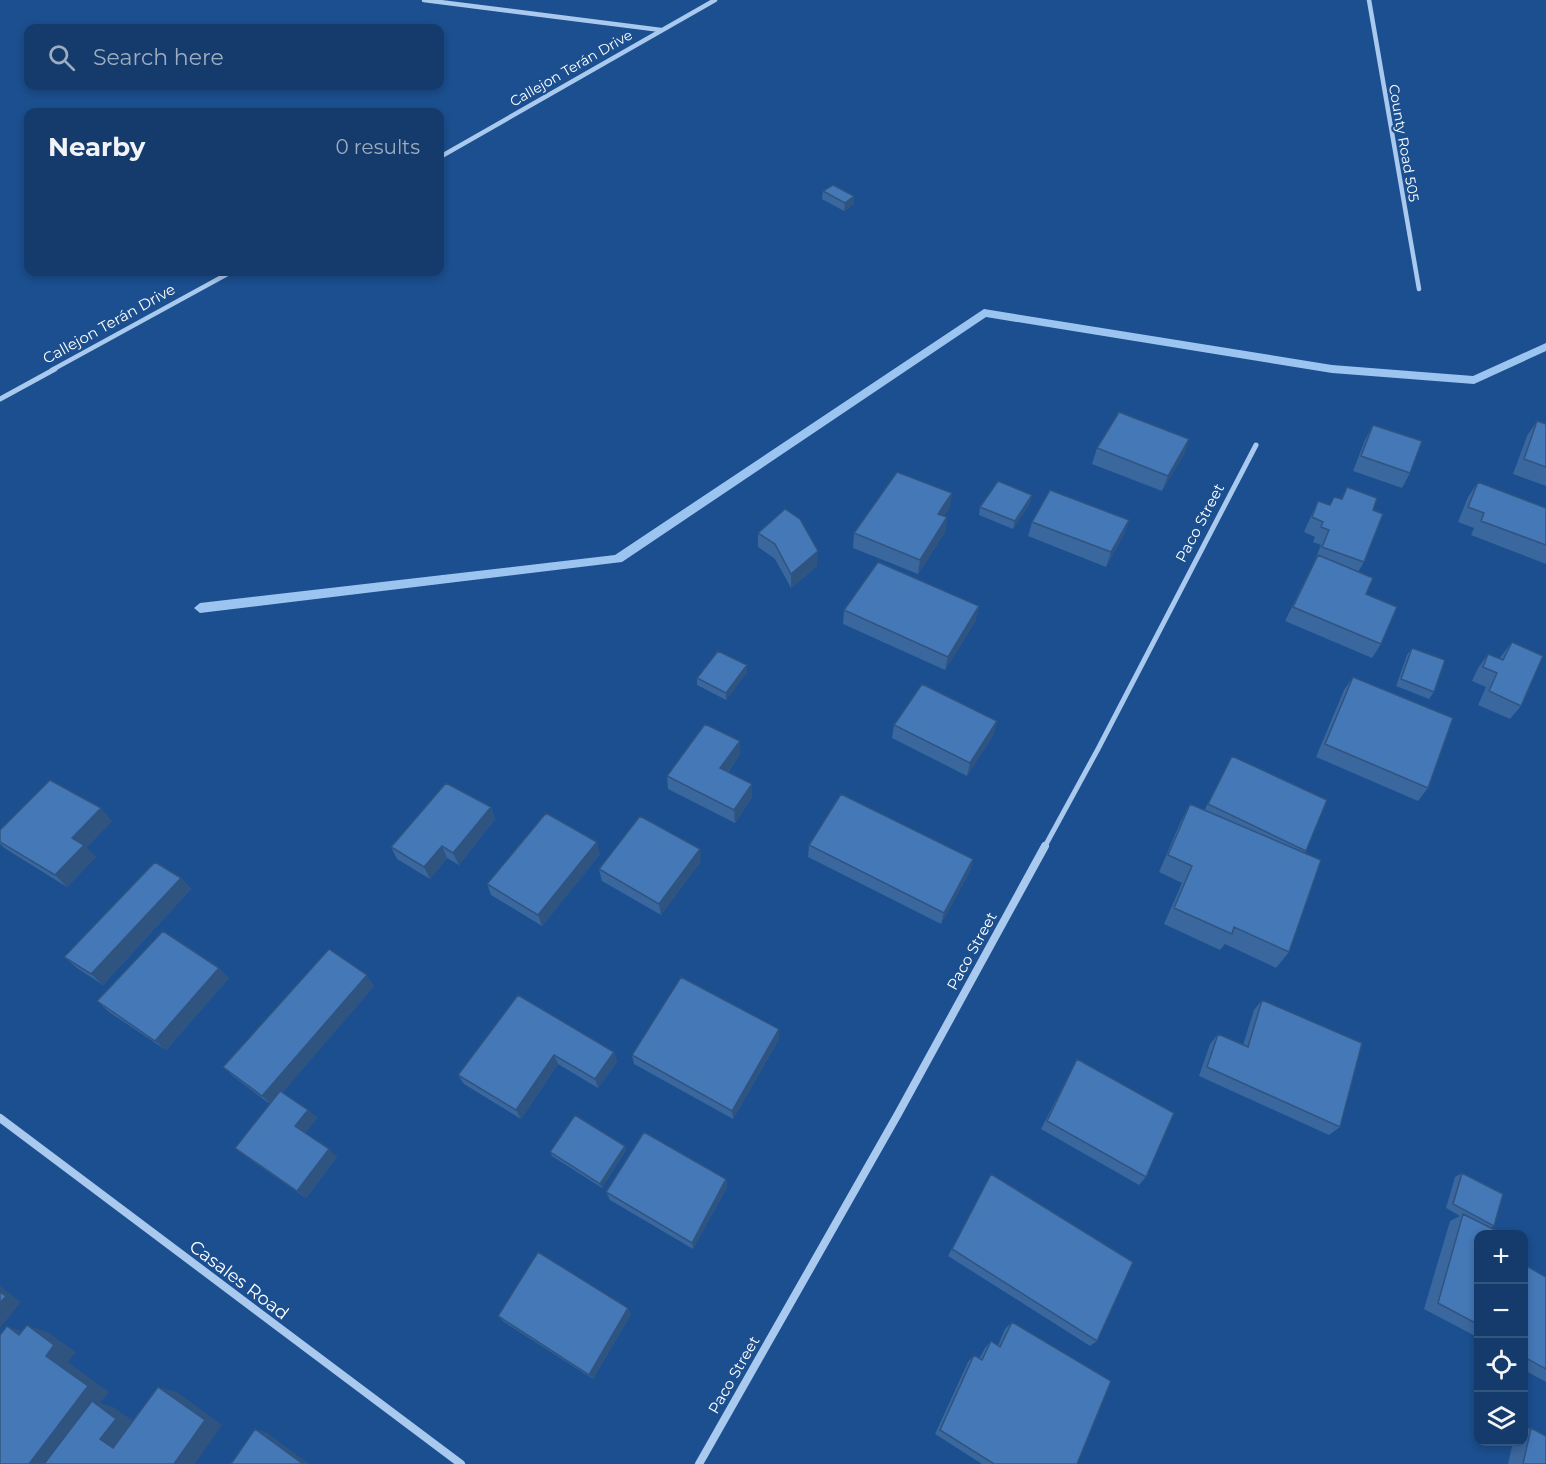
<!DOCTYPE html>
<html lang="en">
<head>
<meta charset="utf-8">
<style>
  body { margin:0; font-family:Montserrat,sans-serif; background:#214673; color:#f1f3f6 }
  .controls { position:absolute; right:18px; bottom:18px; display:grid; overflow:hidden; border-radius:12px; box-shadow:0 3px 9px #0003 }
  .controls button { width:54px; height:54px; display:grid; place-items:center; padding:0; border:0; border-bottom:2px solid #33557e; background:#143b6b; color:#f1f3f6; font:30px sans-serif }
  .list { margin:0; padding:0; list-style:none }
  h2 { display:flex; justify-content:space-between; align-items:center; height:78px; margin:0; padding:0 24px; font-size:26px }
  h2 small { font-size:20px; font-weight:400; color:#9dadc1 }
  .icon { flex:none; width:33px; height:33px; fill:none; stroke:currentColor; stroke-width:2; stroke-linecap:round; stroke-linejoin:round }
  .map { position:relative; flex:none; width:1546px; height:1464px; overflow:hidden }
  .search { position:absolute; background:#143b6b; box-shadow:0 3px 9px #0003; left:24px; top:24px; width:420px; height:66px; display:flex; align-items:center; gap:15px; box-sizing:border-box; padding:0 21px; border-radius:12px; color:#9dadc1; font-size:22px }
  .panel { position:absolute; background:#143b6b; box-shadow:0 3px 9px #0003; left:24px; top:108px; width:420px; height:168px; border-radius:12px }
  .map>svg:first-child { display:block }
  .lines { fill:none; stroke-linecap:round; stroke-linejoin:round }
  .stream { fill:#9cc4f0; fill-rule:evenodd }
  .minor-far2 { stroke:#a9c9ee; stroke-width:4.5 }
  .minor-far1 { stroke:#a9c9ee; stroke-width:5 }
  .minor { stroke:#a9c9ee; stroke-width:8 }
  .wall { fill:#3a679d }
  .shaded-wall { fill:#305480 }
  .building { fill:#4478b7; stroke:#305480; stroke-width:1.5 }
  .labels { text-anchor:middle; stroke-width:4.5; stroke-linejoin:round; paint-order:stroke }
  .far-street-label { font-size:14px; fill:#fff; stroke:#1b4f8f }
  .street-label { font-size:15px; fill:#fff; stroke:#1b4f8f }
  .near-street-label { font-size:18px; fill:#fff; stroke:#1b4f8f }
</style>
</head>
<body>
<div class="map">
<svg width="1546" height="1464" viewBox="0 0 1546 1464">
  <rect width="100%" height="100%" fill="#1b4f8f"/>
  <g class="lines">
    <!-- stream -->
    <path class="stream" d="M984 309 1332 365 1473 376 1546 343V351L1474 384 1332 373 986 317 622 562 200 613 194 608 200 603 615 555Z"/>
    <!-- minor-far2 -->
    <path class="minor-far2" d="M424 0 661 30
      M1369 0 1419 289
      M440 157 715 0
      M52 370 231 272"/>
    <!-- minor-far1 -->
    <path class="minor-far1" d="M0 399 55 369
      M1044 848 1098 749 1256 445"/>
    <!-- minor -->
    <path class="minor" d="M0 1118 461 1464
      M699 1464 898 1114 1045 846"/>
  </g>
  <!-- wall -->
  <path class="wall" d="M823 191 854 204 844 211 822 199Z
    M1537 421 1546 424V486L1513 474 1527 436Z
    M1373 425 1410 473 1402 488 1353 471 1365 440Z
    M1189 439 1184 454 1162 491 1092 464 1097 448Z
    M1478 482 1546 508V564L1471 535 1474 528 1458 522 1468 497Z
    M1347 487 1373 510 1364 562 1358 572 1381 644 1372 658 1285 621 1314 562 1321 545 1313 542 1315 537 1304 532 1311 516 1318 501 1330 505 1341 499Z
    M952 493 949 508 944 516 947 517 945 532 918 574 853 548 854 533Z
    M1032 495 1030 503 1013 529 979 515 980 507Z
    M1129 520 1124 534 1106 567 1028 536 1032 522Z
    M758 533 817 566 791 588 775 559 758 547Z
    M844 610 976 620 945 670 843 624Z
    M1512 642 1521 706 1510 719 1478 705 1486 687 1472 681 1478 668 1488 654 1499 659Z
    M1412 648 1434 692 1429 699 1396 686 1407 655Z
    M747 665V672L726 700 697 685V678Z
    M1353 677 1428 788 1418 801 1316 757 1344 690Z
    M894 725 994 734 967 776 892 738Z
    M740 754 728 772 752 784V797L735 823 668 789 667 776Z
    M1232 756 1306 851 1304 853 1289 952 1276 968 1225 944 1220 950 1164 924 1182 883 1159 872 1180 823 1190 804 1204 811Z
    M491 807 495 819 459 865 447 858 430 879 397 859 391 847Z
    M112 821 86 848 96 857 67 887 6 849 0 844V830Z
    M809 845 973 859 970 871 941 924 808 857Z
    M600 854 542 926 491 895 487 884Z
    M701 861 661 915 602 881 599 869Z
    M181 878 191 889 103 985 77 968 64 957Z
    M229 978 166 1050 109 1012 97 1001Z
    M374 986 282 1093 308 1110 317 1118 305 1133 337 1157 306 1198 245 1156 235 1148 270 1104 233 1076 223 1067Z
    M518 995 614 1052 617 1062 598 1088 558 1064 521 1119 464 1084 458 1075Z
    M1262 1000 1340 1127 1329 1135 1199 1076 1210 1044 1218 1034 1243 1045 1254 1010Z
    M779 1029V1039L733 1119 634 1064 632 1055Z
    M1077 1059 1146 1177 1139 1185 1041 1129Z
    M625 1146 626 1150 602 1188 552 1156 550 1152Z
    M1462 1173 1494 1226 1479 1234V1338L1424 1309 1450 1221 1460 1216 1446 1208 1455 1177Z
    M991 1174 1097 1341 1090 1346 948 1256Z
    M726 1179 727 1187 693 1249 610 1200 606 1192Z
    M1525 1265 1546 1277V1382L1524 1370V1266Z
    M631 1314 593 1379 504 1322 498 1316Z
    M1012 1322 1077 1464H982L935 1434 968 1362 974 1355 979 1359 985 1348 991 1341 998 1345 1005 1329Z
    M1531 1428 1546 1464H1508L1513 1442H1524V1430Z"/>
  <!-- shaded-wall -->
  <path class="shaded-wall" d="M854 196V204L844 211 845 203Z
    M1189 439 1184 454 1162 491 1168 476Z
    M952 493 949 508 936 529 938 514Z
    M1032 495 1030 503 1013 529 1015 521Z
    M947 517 945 532 918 574 920 560Z
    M1129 520 1124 534 1106 567 1111 552Z
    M818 551 817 566 791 588V574Z
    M979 606 976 620 945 670 948 657Z
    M747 665V672L726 700V693Z
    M997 721 994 734 967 776 970 763Z
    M740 741V754L721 781 720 768Z
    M752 784V797L735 823 734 810Z
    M491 807 495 819 459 865 453 853Z
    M101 808 112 821 86 848 96 857 67 887 55 875 72 838Z
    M597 842 600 854 542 926 538 915Z
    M442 846 447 858 430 879 424 867Z
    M700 849 701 861 661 915 659 904Z
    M973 859 970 871 941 924 944 913Z
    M181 878 191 889 103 985 91 974Z
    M219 968 229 978 166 1050 155 1041Z
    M367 975 374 986 272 1105 262 1096Z
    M779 1029V1039L733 1119 732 1111Z
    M614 1052 617 1062 598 1088 595 1079Z
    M554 1055 558 1064 521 1119 516 1110Z
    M308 1110 317 1118 304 1135 295 1126Z
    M625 1146 626 1150 602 1188 600 1184Z
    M329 1149 337 1157 306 1198 297 1191Z
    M726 1179 727 1187 693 1249 692 1243Z
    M0 1286 21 1302 0 1328Z
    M628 1308 631 1314 593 1379 589 1375Z
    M27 1325 49 1333 76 1352 68 1362 109 1392 100 1403 113 1407 136 1423 133 1452 54 1464H29L46 1356Z
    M7 1326 30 1334 19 1335Z
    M158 1387 177 1392 222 1425 195 1464H174Z
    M255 1429 266 1432 309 1464H303Z"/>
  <!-- building -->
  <path class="building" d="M833 185 854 196 845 203 823 191Z
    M1119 412 1189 439 1168 476 1097 448Z
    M1537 421 1546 424V467L1524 459Z
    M1373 425 1422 441 1410 473 1361 456Z
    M897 472 952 493 938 514 947 517 920 560 854 533Z
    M998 481 1032 495 1015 521 980 507Z
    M1478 482 1546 508V545L1481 521 1484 513 1468 507Z
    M1347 487 1377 498 1373 510 1383 514 1364 562 1322 547 1329 530 1321 527 1323 522 1312 517 1318 501 1330 505 1334 497 1342 499Z
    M1050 490 1129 520 1111 552 1032 522Z
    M785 509 800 519 818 551 791 574 775 544 758 533Z
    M1318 555 1373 578 1366 594 1397 607 1381 644 1293 607Z
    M878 562 979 606 948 657 844 610Z
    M1512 642 1543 656 1521 706 1489 691 1497 673 1483 667 1488 654 1503 660Z
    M1412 648 1445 660 1434 692 1401 679Z
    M718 651 747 665 726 693 697 678Z
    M1353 677 1453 718 1428 788 1325 744Z
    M922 684 997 721 970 763 894 725Z
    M705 724 740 741 720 768 752 784 734 810 667 776Z
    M1232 756 1327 800 1306 851 1208 804Z
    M50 780 101 808 72 838 84 845 55 875 0 842V830Z
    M446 783 491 807 453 853 442 846 424 867 391 847Z
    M841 794 973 859 944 913 809 845Z
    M1190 804 1321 860 1289 952 1234 927 1232 934 1174 908 1192 866 1168 855Z
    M546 813 597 842 538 915 487 884Z
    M640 816 700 849 659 904 599 869Z
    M155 862 181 878 91 974 64 957Z
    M163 931 219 968 155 1041 97 1001Z
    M329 949 367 975 262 1096 223 1067Z
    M681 977 779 1029 732 1111 632 1055Z
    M518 995 614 1052 595 1079 554 1055 516 1110 458 1075Z
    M1262 1000 1362 1043 1340 1127 1207 1067 1218 1034 1248 1047Z
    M1077 1059 1174 1113 1146 1177 1047 1121Z
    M280 1091 308 1110 295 1126 329 1149 297 1191 235 1148Z
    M575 1115 625 1146 600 1184 550 1152Z
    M644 1132 726 1179 692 1243 606 1192Z
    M1462 1173 1503 1194 1494 1226 1453 1204Z
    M991 1174 1133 1262 1097 1341 952 1249Z
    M1463 1214 1503 1234H1479V1325L1438 1303Z
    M538 1252 628 1308 589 1375 498 1316Z
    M1525 1265 1546 1277V1369L1524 1357V1270Z
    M0 1292 6 1296 0 1303Z
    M1012 1322 1111 1381 1077 1464H994L940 1430 974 1355 982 1360 991 1341 1000 1347Z
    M27 1325 54 1345 46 1356 88 1386 29 1464H0V1335L7 1326 19 1335Z
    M158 1387 205 1420 174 1464H44L92 1401 116 1419 100 1439 113 1448Z
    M1531 1428 1546 1436V1464H1523Z
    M255 1429 303 1464H231Z"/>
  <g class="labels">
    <!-- far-street labels -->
    <g class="far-street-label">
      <text transform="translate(571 68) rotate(-30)" y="5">Callejon Terán Drive</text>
      <text transform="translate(1404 143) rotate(80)" y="5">County Road 505</text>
    </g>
    <!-- street labels -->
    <g class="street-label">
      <text transform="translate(109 324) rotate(-29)" y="5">Callejon Terán Drive</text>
      <text transform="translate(1200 523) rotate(-62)" y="5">Paco Street</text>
      <text transform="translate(972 951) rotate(-61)" y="5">Paco Street</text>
      <text transform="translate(734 1375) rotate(-60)" y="5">Paco Street</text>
    </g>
    <!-- near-street labels -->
    <g class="near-street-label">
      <text transform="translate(239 1280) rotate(37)" y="6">Casales Road</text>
    </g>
  </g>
</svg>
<div class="controls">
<button>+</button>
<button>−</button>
<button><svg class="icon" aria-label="locate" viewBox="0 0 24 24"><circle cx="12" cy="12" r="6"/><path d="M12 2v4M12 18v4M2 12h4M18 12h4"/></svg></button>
<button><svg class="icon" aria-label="layers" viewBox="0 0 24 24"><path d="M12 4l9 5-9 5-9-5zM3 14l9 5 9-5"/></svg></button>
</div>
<div class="search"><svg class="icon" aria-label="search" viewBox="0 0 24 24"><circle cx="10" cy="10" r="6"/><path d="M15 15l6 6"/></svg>Search here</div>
<section class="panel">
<h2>Nearby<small>0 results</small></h2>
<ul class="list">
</ul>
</section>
</div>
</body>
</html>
